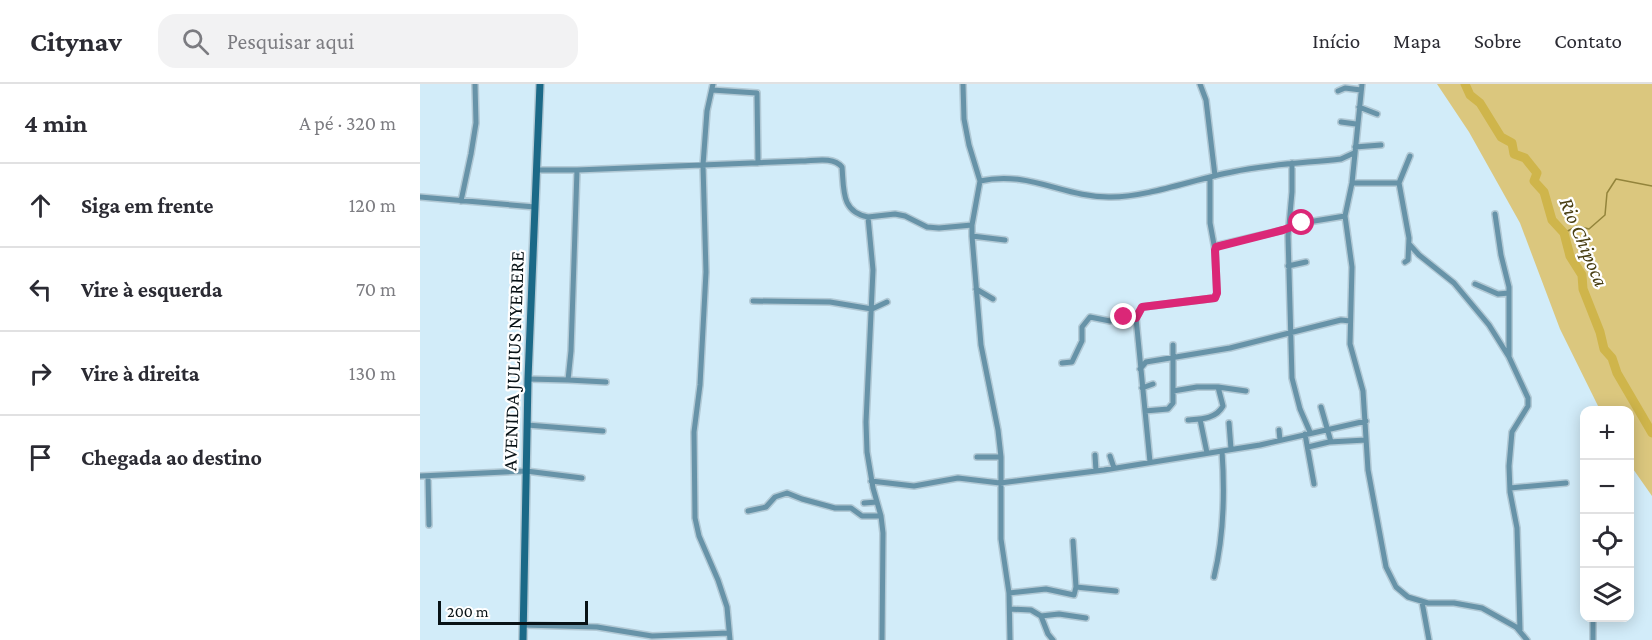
<!DOCTYPE html>
<html lang="pt">
<head>
<meta charset="utf-8">
<style>
  body { margin:0; font-family:"Crimson Pro",serif; background:#f2f2f3; color:#2b2b33 }
  .controls { position:absolute; right:18px; bottom:18px; display:grid; overflow:hidden; border-radius:12px; box-shadow:0 3px 15px #0003 }
  .controls button { width:54px; height:54px; display:grid; place-items:center; padding:0; border:0; border-bottom:2px solid #e1e1e2; background:#fff; color:#2b2b33; font:30px sans-serif }
  .scale { position:absolute; left:18px; bottom:15px; width:150px; box-sizing:border-box; padding-left:6px; border:3px solid #081216; border-top:0; font-size:16px; line-height:21px; white-space:nowrap; color:#081216; -webkit-text-stroke:4px #fff; paint-order:stroke }
  .stop { position:absolute; width:18px; height:18px; margin:-14px; border:4px solid #db2777; border-radius:50%; background:#fff }
  .stop.end { background:#db2777; border-color:#fff; box-shadow:0 2px 6px #0008 }
  .list { margin:0; padding:0; list-style:none }
  h2 { display:flex; justify-content:space-between; align-items:center; height:78px; margin:0; padding:0 24px; font-size:26px }
  h2 small { font-size:20px; font-weight:400; color:#7c7c81 }
  .list li { display:grid; grid-template-columns:39px 1fr auto; gap:18px; align-items:center; box-sizing:border-box; height:84px; padding:0 24px; border-top:2px solid #e1e1e2 }
  .list b { display:block; font-size:22px; white-space:nowrap }
  .list em { font-size:20px; font-style:normal; color:#7c7c81 }
  .icon { flex:none; width:33px; height:33px; fill:none; stroke:currentColor; stroke-width:2; stroke-linecap:round; stroke-linejoin:round }
  .map { position:relative; flex:none; width:1232px; height:556px; overflow:hidden }
  header { display:flex; align-items:center; gap:36px; box-sizing:border-box; height:84px; padding:0 30px; background:#fff; border-bottom:2px solid #e1e1e2 }
  header strong { font-size:28px }
  nav { display:flex; gap:33px; margin-inline-start:auto; font-size:21px }
  .search { width:420px; height:54px; background:#f2f2f3; display:flex; align-items:center; gap:15px; box-sizing:border-box; padding:0 21px; border-radius:18px; color:#7c7c81; font-size:22px }
  main { display:flex }
  aside { flex:1; background:#fff }
  .map>svg:first-child { display:block }
  .green { fill:#dbc77e }
  .lines { fill:none; stroke-linecap:round; stroke-linejoin:round }
  .stream { stroke:#93843b; stroke-width:1.5 }
  .river { stroke:#cfb54b; stroke-width:9 }
  .street-casing { stroke:#b2c9d5; stroke-width:8 }
  .secondary-casing { stroke:#b2c9d5; stroke-width:10 }
  .street { stroke:#6793a8; stroke-width:5 }
  .secondary { stroke:#1b6987; stroke-width:7 }
  .route { stroke:#db2777; stroke-width:8 }
  .labels { text-anchor:middle; stroke-width:4.5; stroke-linejoin:round; paint-order:stroke }
  .street-label { font-size:20px; fill:#081216; stroke:#fff }
  .water-label { font-size:21px; font-style:italic; fill:#493e12; stroke:#fff }
</style>
</head>
<body>
<header>
<strong>Citynav</strong>
<div class="search"><svg class="icon" aria-label="search" viewBox="0 0 24 24"><circle cx="10" cy="10" r="6"/><path d="M15 15l6 6"/></svg>Pesquisar aqui</div>
<nav><a>Início</a><a>Mapa</a><a>Sobre</a><a>Contato</a></nav>
</header>
<main>
<aside>
<h2>4 min<small>A pé · 320 m</small></h2>
<ul class="list">
<li><svg class="icon" aria-label="ahead" viewBox="0 0 24 24"><path d="M12 20V5M6 11l6-6 6 6"/></svg><div><b>Siga em frente</b></div><em>120 m</em></li>
<li><svg class="icon" aria-label="left" viewBox="0 0 24 24"><path d="M17 20v-9H6M10 6l-5 5 5 5"/></svg><div><b>Vire à esquerda</b></div><em>70 m</em></li>
<li><svg class="icon" aria-label="right" viewBox="0 0 24 24"><path d="M7 20v-9h11M14 6l5 5-5 5"/></svg><div><b>Vire à direita</b></div><em>130 m</em></li>
<li><svg class="icon" aria-label="arrive" viewBox="0 0 24 24"><path d="M6 21V4h12l-3 4 3 4H6"/></svg><div><b>Chegada ao destino</b></div></li>
</ul>
</aside>
<div class="map">
<svg width="1232" height="556" viewBox="0 0 1232 556">
  <rect width="100%" height="100%" fill="#d2ecf9"/>
  <!-- green -->
  <path class="green" d="M1017 0H1232V412L1211 382H1210V326H1180L1140 245 1100 139 1049 48Z"/>
  <g class="lines">
    <!-- stream -->
    <path class="stream" d="M1144 149 1157 142 1169 145 1185 131 1187 109 1196 95 1232 102"/>
    <!-- river -->
    <path class="river" d="M1045 0 1050 11 1060 19 1081 53 1092 59 1094 70 1105 74 1117 89 1114 97 1124 108 1132 136 1144 149 1150 172 1162 191 1163 205 1180 248 1184 265 1192 274 1197 289 1232 349"/>
    <defs>
      <path id="street" d="M293 0 287 27 283 81 286 188 280 301 274 348 275 434 279 452 298 496 307 523 310 556
        M543 0 544 35 549 61 560 97
        M780 0 786 16 795 92
        M942 0 932 99 925 132 932 183 930 260 943 307 948 386 966 483 976 503 988 513 1008 519H1034L1062 524 1096 543 1107 556
        M292 6 337 9 338 79
        M918 7 925 4 941 6
        M939 23 957 30
        M921 38 936 40
        M935 63 961 61
        M872 79V108L868 152 872 294 880 325 890 348
        M118 86H157L381 77C394 77 413 72 422 83 424 106 421 128 448 133L453 186 446 338 447 368 453 404 461 432 463 449 462 556
        M790 93V139L795 166
        M932 99H979L989 154 988 176 985 178
        M979 99 990 72
        M0 113 115 123
        M41 117 51 70 56 39 55 0
        M1075 130 1081 171 1089 203V272
        M448 133 475 130 485 132 507 143 519 144 552 141
        M552 152 585 156
        M989 160 999 171 1034 199 1069 241 1089 273 1108 314V322L1092 348 1089 382 1090 408 1097 444 1100 546
        M868 182 886 178
        M1055 200 1078 210 1089 209
        M556 205 573 215
        M333 217 410 218 452 225 467 218
        M716 234 730 378
        M642 279 652 278 662 257V243L670 233 690 237 704 233 716 234 722 223 795 214 797 209 795 166 799 161 863 146 882 139 925 132
        M720 285 726 278 810 264 921 236 930 237
        M108 295 148 296 151 267 157 86
        M148 296 186 298
        M722 304 733 300
        M753 307 777 303H798L826 307
        M901 323 911 358
        M725 327 748 325 753 319V261
        M780 335 787 369
        M768 336C781 335 796 335 803 322L798 303
        M809 339 811 365
        M107 341 183 347
        M859 346 860 356
        M885 350 894 400
        M888 363 909 358 946 356
        M675 371 676 387
        M690 372 694 384
        M557 373H581
        M0 392 106 387 162 394
        M8 393 9 441
        M451 397 494 402 538 394 580 399 684 386 802 367 840 361 946 337
        M1090 404 1146 399
        M444 419 457 418
        M328 427 346 423 355 413 367 409 382 415 415 424H431L442 432H461
        M794 493C804 452 805 410 802 367
        M656 503 696 507
        M589 509 626 505 654 511 656 503 653 457
        M1002 518 1009 556
        M590 525 611 526 621 532
        M1173 534V556
        M103 541 177 543 232 552 309 549
        M590 556 589 509 581 455V373L578 346 561 261 552 152V141L560 97C610 86 644 114 691 113 727 113 775 95 812 88 848 80 885 79 921 75L934 69
        M633 556 628 550 621 532 639 530 666 534"/>
      <path id="secondary" d="M103 556 108 295 120 0"/>
    </defs>
    <!-- street casing -->
    <use href="#street" class="street-casing"/>
    <!-- secondary casing -->
    <use href="#secondary" class="secondary-casing"/>
    <!-- street -->
    <use href="#street" class="street"/>
    <!-- secondary -->
    <use href="#secondary" class="secondary"/>
  </g>
  <g class="lines">
    <!-- route -->
    <path class="route" d="M704 233 716 234 722 223 795 214 797 209 795 166 796 163 863 146 882 139"/>
  </g>
  <g class="labels">
    <!-- street labels -->
    <g class="street-label">
      <text transform="translate(93 277) rotate(-88)" y="7">AVENIDA JULIUS NYERERE</text>
    </g>
    <!-- water labels -->
    <g class="water-label">
      <text transform="translate(1164 158) rotate(67)" y="7">Rio Chipoca</text>
    </g>
  </g>
</svg>
<div class="controls">
<button>+</button>
<button>−</button>
<button><svg class="icon" aria-label="locate" viewBox="0 0 24 24"><circle cx="12" cy="12" r="6"/><path d="M12 2v4M12 18v4M2 12h4M18 12h4"/></svg></button>
<button><svg class="icon" aria-label="layers" viewBox="0 0 24 24"><path d="M12 4l9 5-9 5-9-5zM3 14l9 5 9-5"/></svg></button>
</div>
<div class="scale">200 m</div>
<div class="stop" style="left:882px;top:139px"></div>
<div class="stop end" style="left:704px;top:233px"></div>
</div>
</main>
</body>
</html>
